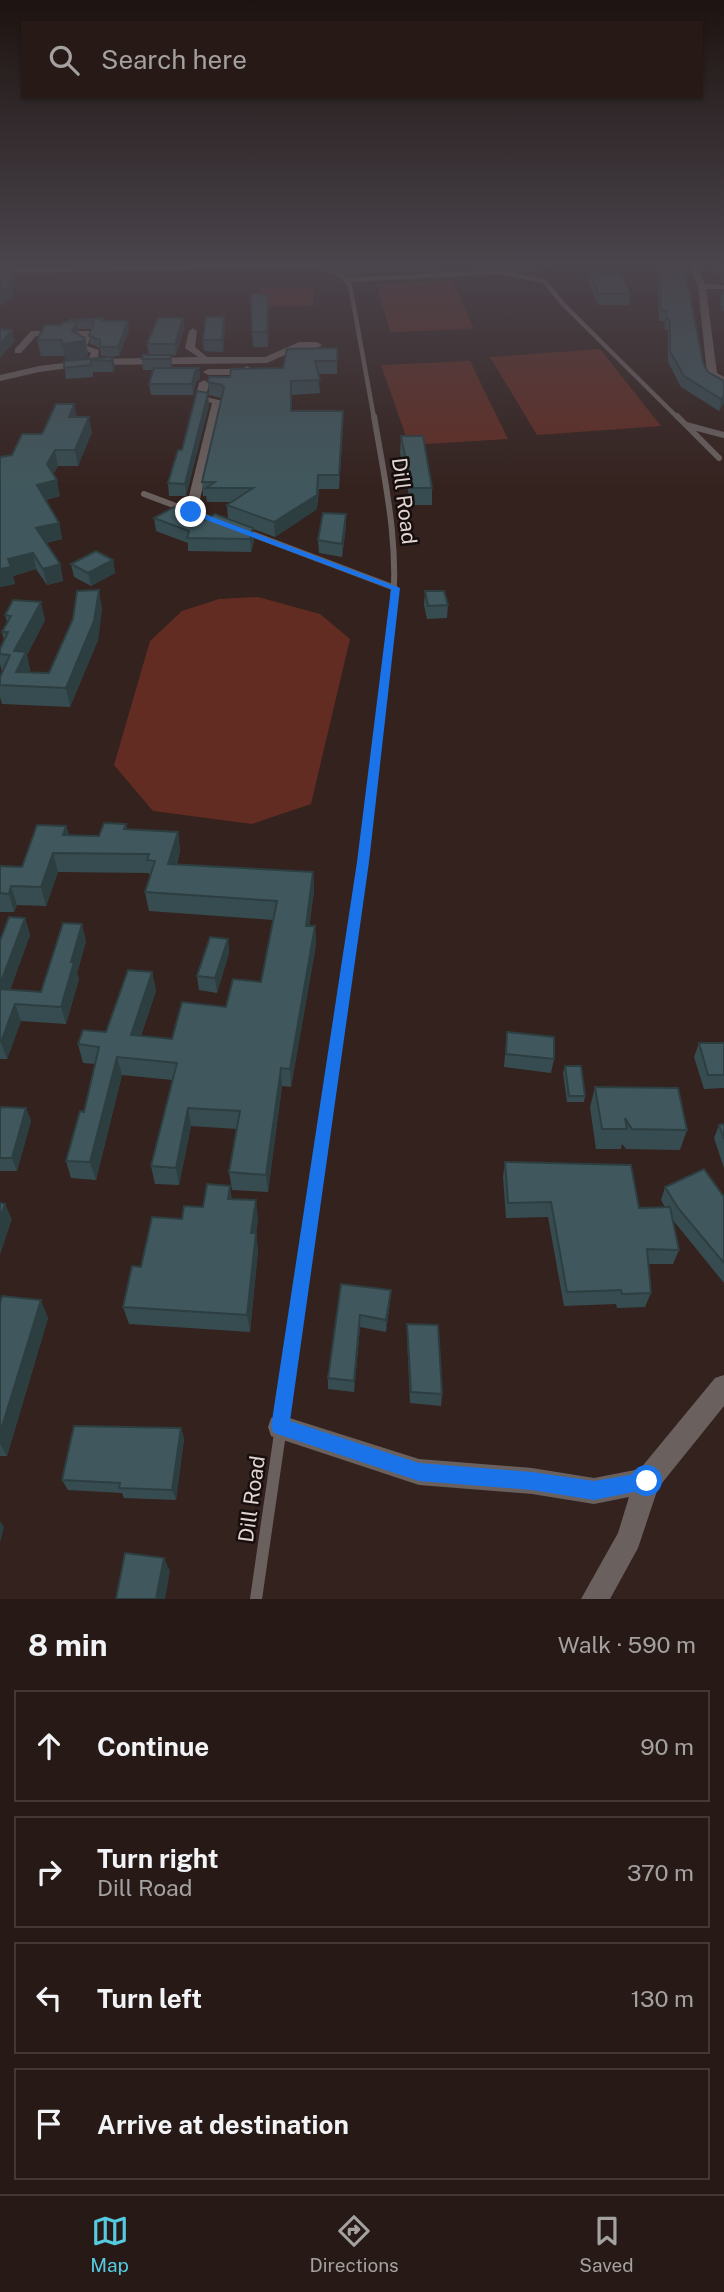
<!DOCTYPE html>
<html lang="en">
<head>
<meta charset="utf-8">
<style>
  body { margin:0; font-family:"Public Sans",sans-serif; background:#332723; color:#f1f3f6 }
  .stop { position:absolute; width:21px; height:21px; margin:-16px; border:5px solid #1a73e8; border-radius:50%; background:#fff }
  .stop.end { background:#1a73e8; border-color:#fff; box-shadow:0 2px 7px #0008 }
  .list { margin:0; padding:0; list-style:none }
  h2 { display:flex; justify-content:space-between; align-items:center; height:91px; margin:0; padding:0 28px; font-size:30px }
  h2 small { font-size:23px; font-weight:400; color:#a4a1a1 }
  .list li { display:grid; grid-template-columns:46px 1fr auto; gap:21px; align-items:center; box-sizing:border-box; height:112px; margin:0 14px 14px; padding:0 14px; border:2px solid #433835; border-radius:0px }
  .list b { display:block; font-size:26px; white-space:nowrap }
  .list p { margin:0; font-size:23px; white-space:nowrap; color:#a4a1a1 }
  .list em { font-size:23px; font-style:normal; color:#a4a1a1 }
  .icon { flex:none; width:38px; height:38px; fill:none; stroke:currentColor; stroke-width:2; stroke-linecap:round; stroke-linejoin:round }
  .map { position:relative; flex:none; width:724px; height:1599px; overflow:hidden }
  .search { position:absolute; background:#271a16; box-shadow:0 2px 5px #0004; left:21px; right:21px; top:21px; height:77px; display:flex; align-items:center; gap:18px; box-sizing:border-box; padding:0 24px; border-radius:0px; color:#a4a1a1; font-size:26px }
  .sheet { height:595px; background:#271a16 }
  nav { display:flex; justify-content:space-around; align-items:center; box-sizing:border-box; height:98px; border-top:2px solid #433835; background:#271a16; font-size:19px; color:#a4a1a1 }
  nav a { display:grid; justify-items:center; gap:4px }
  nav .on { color:#55cae0 }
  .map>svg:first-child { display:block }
  .green { fill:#622c23 }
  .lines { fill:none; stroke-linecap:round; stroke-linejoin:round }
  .service-far4 { stroke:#6a605e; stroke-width:4.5 }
  .service-far3 { stroke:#6a605e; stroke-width:6 }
  .service-far2 { stroke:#6a605e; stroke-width:7 }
  .service-far1 { stroke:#6a605e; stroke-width:10 }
  .service { stroke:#6a605e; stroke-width:12 }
  .minor { fill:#6a605e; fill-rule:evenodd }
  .wall { fill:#374c50 }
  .shaded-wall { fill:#2d3e41 }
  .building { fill:#40585d; stroke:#2d3e41; stroke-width:2 }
  .route { fill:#1a73e8 }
  .labels { text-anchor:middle; stroke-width:5; stroke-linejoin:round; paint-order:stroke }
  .street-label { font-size:21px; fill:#e1d4d2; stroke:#160e0c }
</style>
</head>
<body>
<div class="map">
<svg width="724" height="1599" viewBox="0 0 724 1599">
  <rect width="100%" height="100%" fill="#34221e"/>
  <!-- green -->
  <path class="green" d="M453 281 474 329 390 332 376 283Z
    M313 287V306L258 307 259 288Z
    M600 349 661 426 537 435 490 357Z
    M470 361 508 439 409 445 381 365Z
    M258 597 320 614 350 639 311 804 252 824 153 811 114 765 150 641 182 611 219 599Z"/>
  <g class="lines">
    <!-- service-far4 -->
    <path class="service-far4" d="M312 264 341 275 350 285 374 418
      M491 264 499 272
      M0 271 349 264
      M346 280 499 272 544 281 563 304 678 418"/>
    <!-- service-far3 -->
    <path class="service-far3" d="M374 416C385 481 400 547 392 614
      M677 416 686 425 724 435
      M688 427 719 458
      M144 494 216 521
      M244 531 395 588"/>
    <!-- service-far2 -->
    <path class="service-far2" d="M363 865 392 612"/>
    <!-- service-far1 -->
    <path class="service-far1" d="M316 1187 363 863"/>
    <!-- service -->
    <path class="service" d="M256 1599 316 1185"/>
    <!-- minor -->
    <path class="minor" d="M687 264H695L705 284 724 285V289H706L717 373 724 377V384L707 374 698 286Z
      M193 328 197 331 195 347 207 357H265L299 342H317L322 345 317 348H301L267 363 93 365 39 372 0 381V375L39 366 88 360 91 353 77 347 84 336H36L21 353H15V349L31 331H93L87 346 99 350 98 359 198 357 185 348 189 331Z
      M247 366 252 369 246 375H208L203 372 208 369H242Z
      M204 380 209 383 206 397 223 401 197 512 191 515 185 512 212 403 195 399 199 383Z
      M724 1375V1406L658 1488 638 1548 610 1599H581L618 1533 629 1497 594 1504 532 1494 419 1485 280 1439 271 1436 268 1427 271 1418 280 1415 419 1459 532 1468 594 1478 640 1469 715 1378Z"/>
  </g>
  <!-- wall -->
  <path class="wall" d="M0 264H67L66 265 14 267 16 275 12 298Z
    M342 264H446V270L346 274 342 269Z
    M476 264H488V268H478Z
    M497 264H553V269L516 271 501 268Z
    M654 264H684L703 363 724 403 719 411 681 387 668 362V330H665L664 321H659L657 277 658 272Z
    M711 264H724V283Z
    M589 272 630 294 629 305H598L588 282Z
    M724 292V312L720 304 722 294Z
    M269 308 268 347H253L252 332Z
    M224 317 225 328 223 352 204 351 203 340Z
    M183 318 184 329 176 355H171L172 368H199L200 379 196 382 193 395H151L149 384 153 370H143L142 359 149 355 147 344Z
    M68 320 104 321 129 330 119 356H101L100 348 90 344 89 336 91 329H78L79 335 85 338 88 354 86 358 65 360V356H41L37 340 68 322Z
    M337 348V374H318L320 393 292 395 291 411 343 424 339 489H319L317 509 275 537 253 529 254 541 251 552 188 551V543L156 531 154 518 205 520 228 519 227 505 231 502H207L206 496H203L202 482 222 398 209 395 208 382 230 377 283 368Z
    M113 357 115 368 113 372H93V377L66 379 64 361Z
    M209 405 186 496H169L168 483Z
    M77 417 92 432 78 466H58L53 474 60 496 46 500 59 523 62 539 46 543 60 564 63 581 47 585 36 569 13 576 15 584 0 587V457L12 455 42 434Z
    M401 436 432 488V505H411L400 453Z
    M346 527 342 557 319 553 318 540Z
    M113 560 115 573 91 586 74 577 71 564Z
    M425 591 448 605 447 618 427 619 424 605Z
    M102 608 98 640 70 707 2 704 0 697V677L2 672 0 664V649L4 640 2 632 7 622 5 615 45 620 27 655 30 670 29 672 49 673Z
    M126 824 127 829 178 832 180 851 177 864 313 872 314 891 309 926H315L316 945 291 1087 282 1086 268 1192 232 1190 229 1172 237 1129 191 1126 179 1185 155 1184 151 1166 172 1080 122 1075 96 1180 71 1178 66 1161 84 1112 95 1064 83 1063 78 1044 106 1032 152 972 156 991 141 1036 172 1039 226 1007 261 982 273 920 149 911 145 892 150 877 149 873 58 872 46 906 17 905 14 912H0V866L22 867 66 826 69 835 99 836Z
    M25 918 30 935 10 990 41 992 86 941 77 973 79 979 66 1024 21 1021 7 1059H0V941Z
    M228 939 229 953 217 993 199 990 197 976Z
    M507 1032 554 1059 551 1073 504 1067Z
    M699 1043H724V1088L704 1089 694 1057Z
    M565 1066 585 1096 584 1102H567L563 1073Z
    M595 1087 687 1130 680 1150 626 1149 622 1144 621 1149H596L590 1107Z
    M26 1108 31 1121 17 1171H0V1111Z
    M724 1124V1168L714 1138 719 1125Z
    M505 1162 639 1208 665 1207 661 1200 665 1187 724 1197V1283L672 1219 679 1250 673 1264H648L651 1293 645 1307 617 1308 616 1304 564 1306 548 1217 506 1218 503 1177Z
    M232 1199 258 1219 256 1234 258 1251 250 1332 129 1324 123 1307 141 1267 182 1219 203 1207Z
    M341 1284 391 1290 390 1302 386 1332 360 1327 354 1392 328 1389V1378Z
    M0 1303 48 1318 7 1456H0Z
    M407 1324 442 1394 441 1406 410 1403 407 1336Z
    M181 1428 184 1439 176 1500 124 1498 122 1493 68 1490 62 1480Z"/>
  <!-- shaded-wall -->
  <path class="shaded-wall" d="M14 264 16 275 12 298 0 306V292Z
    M268 294 269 308 268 347 267 332Z
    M224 317 225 328 223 352 222 340Z
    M183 318 184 329 176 355 175 344Z
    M128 321 129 330 119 356 118 347Z
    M77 322 79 339 85 338 88 354 86 358 65 360 62 344 72 331Z
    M12 330 15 341 0 358V344Z
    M171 355 172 366 171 370 170 359Z
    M113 357 115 368 113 372 111 361Z
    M199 368 200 379 196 382 193 395 192 384 195 371Z
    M208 393 209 405 186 496 185 484Z
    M724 395V403L719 411 721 399Z
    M74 404 77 419 69 417Z
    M343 411V424L339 489V475Z
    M89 417 92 432 78 466 75 450Z
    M55 450 58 466 50 480 47 464Z
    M318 475 317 509 275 537 274 522Z
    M57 480 60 496 40 501 37 485Z
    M346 514V527L342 557V544Z
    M59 523 62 539 39 544 36 528Z
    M253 528 254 541 251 552 250 539Z
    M33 553 36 569 13 576 15 584 0 587V569L8 559Z
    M113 560 115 573 91 586 88 573Z
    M60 564 63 581 47 585 43 569Z
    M99 590 102 608 98 640 70 707 66 688Z
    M41 602 45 620 27 655 30 670 23 686 16 672 14 651Z
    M66 826 71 844 63 835Z
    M178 832 180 851 171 883 168 864Z
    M53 853 58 872 46 906 41 887Z
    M313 872 314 891 307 944 306 926Z
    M11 886 17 905 14 912 9 894Z
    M25 918 30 935 4 1006 0 994V984Z
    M82 924 86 941 77 973 79 979 66 1024 61 1007 71 962Z
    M315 926 316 945 291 1087 290 1069Z
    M228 939 229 953 217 993 215 978Z
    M152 972 156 991 135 1053 131 1035Z
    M15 1004 21 1021 7 1059 1 1042Z
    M117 1057 122 1075 96 1180 90 1162Z
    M281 1068 282 1086 268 1192 266 1175Z
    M26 1108 31 1121 17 1171 12 1158Z
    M188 1108 191 1126 179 1185 176 1168Z
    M230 1186 233 1205 228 1199Z
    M256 1200 258 1219 256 1234 258 1251 250 1332 247 1315 251 1233Z
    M5 1204 12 1219 0 1255V1218Z
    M391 1290 390 1302 386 1332V1320Z
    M41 1300 48 1318 7 1456 0 1444V1433Z
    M360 1315V1327L354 1392V1381Z
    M181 1428 184 1439 176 1500 172 1490Z
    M0 1521 4 1527 0 1543Z
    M164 1558 170 1571 165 1599H156Z"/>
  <!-- building -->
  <path class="building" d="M0 264H14L9 287 0 292Z
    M661 264H684L703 363 708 372 724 381V395L721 399 684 376 670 351V320L667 319 666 311 661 310 659 267H662Z
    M589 272H621L630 294H599Z
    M251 294H268L267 332H252Z
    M206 317H224L222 340H203Z
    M103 318 102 321H128L118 347H100V340L89 336 94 321 68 320Z
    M158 318H183L175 344H147Z
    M63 322H77L72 331 85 338 83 341 62 344V340H37L45 325H62Z
    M0 329 12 330 0 344Z
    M337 348V361H315L320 380 291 381V411H343L339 475H318L317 495 274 522 227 505 253 488H206L215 482H202L224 388 222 385 208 382 209 377H230L231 369 283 368 287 349Z
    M143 355H171L170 359H142Z
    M113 357 111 361 91 360V365L64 368V361Z
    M154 368H199L195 371 192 384H149Z
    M197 391 208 393 185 484 168 483 178 450H182Z
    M56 404H74L69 417H89L75 450H55L47 464 57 480 37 485 59 523 36 528 60 564 43 569 33 553 8 559 11 567 0 569V457L12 455 22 434H42Z
    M401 436H423L432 488H412Z
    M174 507 205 520 215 514 253 528 250 539 187 538 189 531 154 518Z
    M323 513 346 514 342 544 318 540Z
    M96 551 113 560 88 573 71 564Z
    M99 590 94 621 66 688 0 685V677L10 655 0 654V649L8 632H2L11 616 5 615 13 600 41 602 14 651 26 652 16 672 49 673 73 619 77 591Z
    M425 591H444L448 605 428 606Z
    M104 823 126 824 124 829 178 832 168 864 313 872 306 926H315L290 1069 281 1068 266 1175 229 1172 240 1111 188 1108 176 1168 151 1166 177 1063 117 1057 90 1162 66 1161 80 1111 84 1112 99 1047 78 1044 83 1030 106 1032 128 970 152 972 131 1035 172 1039 182 1002 226 1007 233 979 261 982 277 901 145 892 155 861 147 860 149 854 53 853 41 887 11 886 9 894 0 893V866L22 867 37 825 66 826 63 835 99 836Z
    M9 917 25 918 0 984V941Z
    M63 923 82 924 71 962H74L61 1007 15 1004 1 1042H0V989L41 992Z
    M210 937 228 939 215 978 197 976Z
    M507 1032 554 1037V1059L506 1054Z
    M699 1043H724V1075H708Z
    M565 1066H581L585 1096H569Z
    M595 1087 678 1088 687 1130 632 1129 625 1118 627 1129H602Z
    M1 1107 26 1108 12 1158H0V1111Z
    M724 1124V1139L719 1125Z
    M505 1162 631 1165 639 1208 670 1207 679 1250 647 1249 651 1293 622 1294 621 1290 567 1292 551 1202 508 1203Z
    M704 1169 724 1197V1263L678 1208 665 1187Z
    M207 1184 230 1186 228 1199 256 1200 251 1233H256L247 1315 123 1307 132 1266 141 1267 152 1217 182 1219 184 1206 203 1207Z
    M0 1203 5 1204 0 1218Z
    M341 1284 391 1290 386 1320 360 1315 354 1381 328 1378Z
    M2 1296 41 1300 0 1433V1303Z
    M407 1324 438 1325 442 1394 411 1392Z
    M74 1426 181 1428 172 1490 119 1488 120 1483 62 1480Z
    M125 1553 164 1558 156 1599H116Z"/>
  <!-- sky -->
  <linearGradient id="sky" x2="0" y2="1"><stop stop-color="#1d1310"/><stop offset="0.54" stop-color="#4a444c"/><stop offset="1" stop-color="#4a444c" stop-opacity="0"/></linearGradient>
  <rect width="724" height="488" fill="url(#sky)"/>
  <!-- route -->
  <path class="route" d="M191 509 400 588 369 862 290 1421 419 1463 532 1472 594 1481 647 1472 654 1475 656 1481 654 1488 594 1500 532 1490 419 1481 274 1433 271 1427 357 862 391 589 188 513Z"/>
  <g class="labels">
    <!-- street labels -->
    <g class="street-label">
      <text transform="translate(404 501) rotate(83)" y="7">Dill Road</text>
      <text transform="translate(252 1499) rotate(-82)" y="7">Dill Road</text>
    </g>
  </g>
</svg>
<div class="stop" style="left:647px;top:1481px"></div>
<div class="stop end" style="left:191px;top:512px"></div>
<div class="search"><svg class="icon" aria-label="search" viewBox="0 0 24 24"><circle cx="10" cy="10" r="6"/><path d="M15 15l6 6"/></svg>Search here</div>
</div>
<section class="sheet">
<h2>8 min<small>Walk · 590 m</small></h2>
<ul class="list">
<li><svg class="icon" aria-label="ahead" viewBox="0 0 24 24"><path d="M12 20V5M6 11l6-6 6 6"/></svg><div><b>Continue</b></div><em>90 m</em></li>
<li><svg class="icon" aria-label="right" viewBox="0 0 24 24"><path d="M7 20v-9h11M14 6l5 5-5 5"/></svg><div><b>Turn right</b><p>Dill Road</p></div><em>370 m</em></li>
<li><svg class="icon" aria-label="left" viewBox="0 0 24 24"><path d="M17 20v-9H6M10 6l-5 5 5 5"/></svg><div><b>Turn left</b></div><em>130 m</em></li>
<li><svg class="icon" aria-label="arrive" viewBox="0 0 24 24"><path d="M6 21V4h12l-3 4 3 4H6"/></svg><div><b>Arrive at destination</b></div></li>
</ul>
</section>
<nav>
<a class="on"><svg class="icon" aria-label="map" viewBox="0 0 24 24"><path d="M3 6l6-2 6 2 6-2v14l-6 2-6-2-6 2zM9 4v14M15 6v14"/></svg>Map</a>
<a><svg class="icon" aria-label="directions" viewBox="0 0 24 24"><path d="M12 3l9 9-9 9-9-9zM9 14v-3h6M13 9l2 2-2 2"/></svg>Directions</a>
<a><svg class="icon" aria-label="saved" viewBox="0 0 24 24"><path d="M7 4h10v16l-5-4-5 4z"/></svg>Saved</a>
</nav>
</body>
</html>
